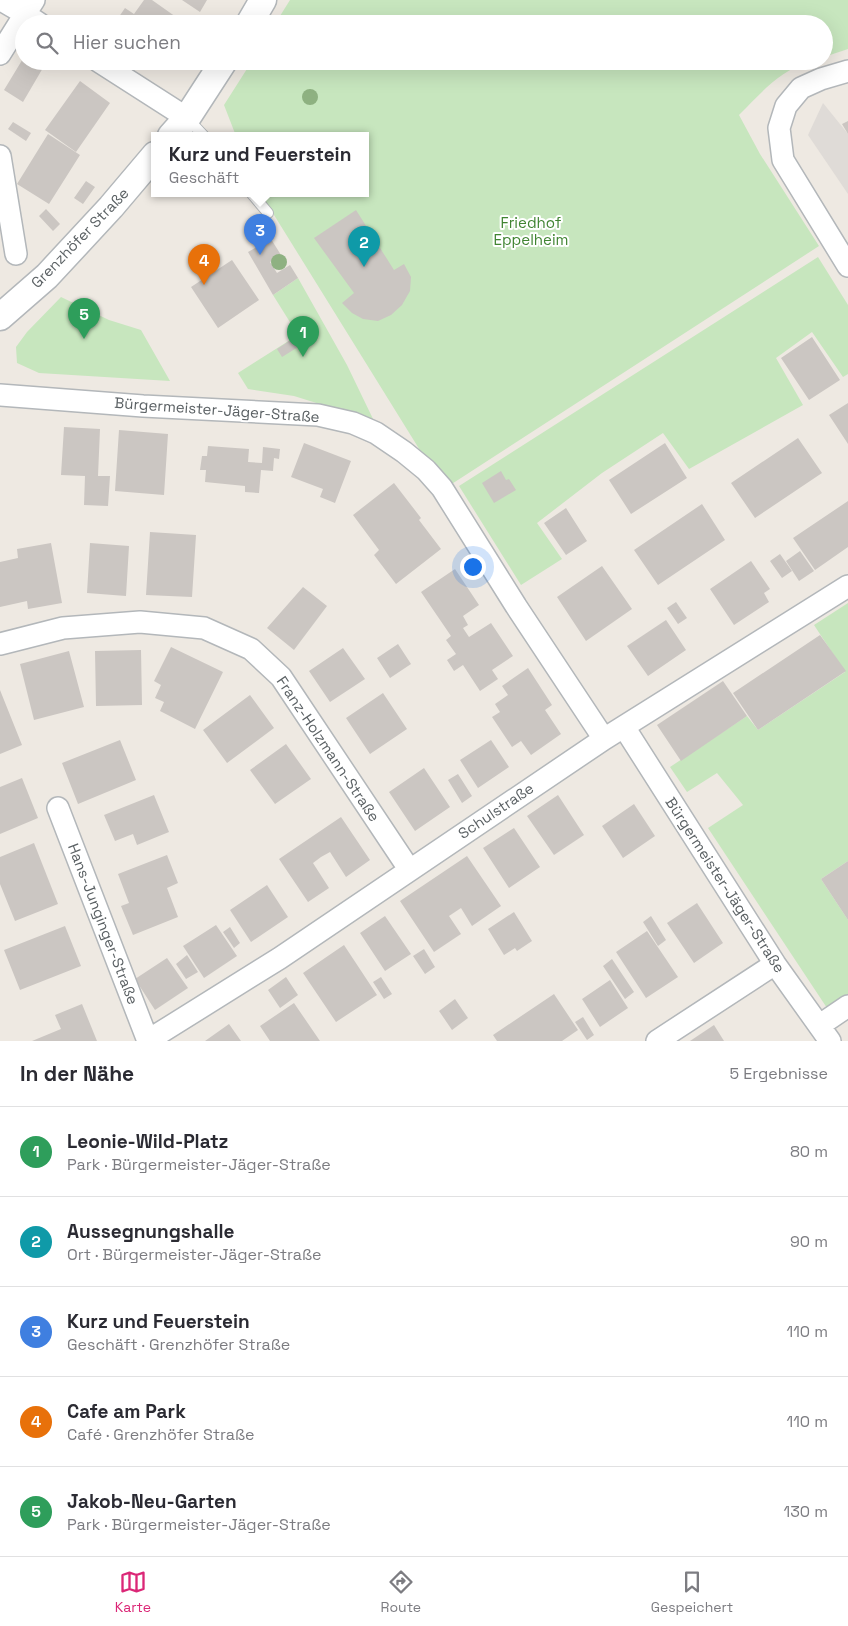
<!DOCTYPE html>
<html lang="de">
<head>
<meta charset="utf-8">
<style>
  body { margin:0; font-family:"Space Grotesk",sans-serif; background:#f7f7f7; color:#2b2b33 }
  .you { position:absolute; left:472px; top:566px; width:18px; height:18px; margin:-12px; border:4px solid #fff; border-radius:50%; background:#1a73e8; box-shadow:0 0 0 8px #1a73e833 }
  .badge { display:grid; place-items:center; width:32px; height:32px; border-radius:50%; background:#db2777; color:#fff; font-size:16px; font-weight:700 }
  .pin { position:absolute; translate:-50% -41px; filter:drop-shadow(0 1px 2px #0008) }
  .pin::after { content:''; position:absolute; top:26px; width:18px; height:15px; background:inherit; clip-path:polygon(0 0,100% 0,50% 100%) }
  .popup { position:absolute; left:151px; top:132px; width:218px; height:65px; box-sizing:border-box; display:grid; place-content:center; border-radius:0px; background:#fff; filter:drop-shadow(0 1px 4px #0005); font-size:16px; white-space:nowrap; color:#7c7c81 }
  .popup b { font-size:19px; color:#2b2b33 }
  .popup::after { content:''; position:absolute; left:50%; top:100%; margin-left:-10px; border:10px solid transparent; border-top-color:#fff }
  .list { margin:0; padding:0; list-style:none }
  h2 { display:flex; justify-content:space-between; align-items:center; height:65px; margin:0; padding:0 20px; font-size:21px }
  h2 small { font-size:16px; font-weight:400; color:#7c7c81 }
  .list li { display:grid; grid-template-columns:32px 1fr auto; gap:15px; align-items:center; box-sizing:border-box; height:90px; padding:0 20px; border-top:1px solid #e1e1e2 }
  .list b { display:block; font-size:19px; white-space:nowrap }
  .list p { margin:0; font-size:16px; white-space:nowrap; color:#7c7c81 }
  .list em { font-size:16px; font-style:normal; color:#7c7c81 }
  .icon { flex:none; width:28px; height:28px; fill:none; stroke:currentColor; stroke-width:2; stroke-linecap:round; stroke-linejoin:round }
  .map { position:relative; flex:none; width:848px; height:1041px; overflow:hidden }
  .search { position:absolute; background:#fff; box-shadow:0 5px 20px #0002; left:15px; right:15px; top:15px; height:55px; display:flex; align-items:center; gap:12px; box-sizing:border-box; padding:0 18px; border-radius:28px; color:#7c7c81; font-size:19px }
  .sheet { height:515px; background:#fff }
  nav { display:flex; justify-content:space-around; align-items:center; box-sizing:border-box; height:70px; border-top:1px solid #e1e1e2; background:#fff; font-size:14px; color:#7c7c81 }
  nav a { display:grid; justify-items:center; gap:2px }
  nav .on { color:#db2777 }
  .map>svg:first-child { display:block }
  .industrial { fill:#dfdbd7 }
  .green { fill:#c7e6be }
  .building { fill:#cbc6c2 }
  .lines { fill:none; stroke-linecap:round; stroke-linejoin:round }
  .service-casing { stroke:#b3b7ba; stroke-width:12 }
  .minor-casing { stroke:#b3b7ba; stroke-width:24 }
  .tertiary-casing { stroke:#b3b7ba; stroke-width:29 }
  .service { stroke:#fff; stroke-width:10 }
  .minor { stroke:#fff; stroke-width:21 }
  .tertiary { stroke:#fff; stroke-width:26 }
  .tree { fill:#8eb181 }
  .labels { text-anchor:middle; stroke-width:4; stroke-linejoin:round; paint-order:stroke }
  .park-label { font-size:15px; fill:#408432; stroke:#fff }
  .street-label { font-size:15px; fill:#5b6164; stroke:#fff }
</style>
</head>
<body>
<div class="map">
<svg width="848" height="1041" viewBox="0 0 848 1041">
  <rect width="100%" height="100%" fill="#eee9e2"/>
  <!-- industrial -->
  <path class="industrial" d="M823 103 848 134V194L808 135Z"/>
  <!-- green -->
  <path class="green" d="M290 0H848V49L824 57V24H275Z
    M252 61H810C778 72 762 92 739 115L760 154 819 246 444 489 261 194H365V136H236L224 105Z
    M818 257 848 305V374L843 377 812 332 776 358 803 405 689 469 663 433 602 473 537 523 562 559 521 585 459 486Z
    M298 278 347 365 374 421 294 396 248 389 238 373 298 335 273 295Z
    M61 297 109 320 141 330 170 381 39 373 17 363 16 347 27 332Z
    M848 603V861L821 879 848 920V994L827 1008 708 828 743 805 717 773 687 792 670 767 747 716 758 730 845 672 814 625Z"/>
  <!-- building -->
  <path class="building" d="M144 0H152L186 24H114L125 8 134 14Z
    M182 0H207L200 12Z
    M24 57V61H47L23 102 4 90Z
    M138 61H152L148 68Z
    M80 81 110 103 76 152 45 130Z
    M848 121V134L842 124Z
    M13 122 31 133 26 141 8 129Z
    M48 134 80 155 49 204 17 184Z
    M86 181 95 187 83 204 74 198Z
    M46 209 60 224 53 231 39 216Z
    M356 210 394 270 404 264 411 277 410 291 402 305 391 315 378 321 363 319 352 313 342 303 354 293 314 238Z
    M271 239 281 255 270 262 277 273 290 265 298 278 273 295 248 252Z
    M232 260 259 300 218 328 191 287Z
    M298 335 303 344 282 357 277 349Z
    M812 337 840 380 809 400 781 358Z
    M848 403V444L829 415Z
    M64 427 100 429 98 476H110L108 506 84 505 85 476 61 475Z
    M119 430 168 434 164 495 115 491Z
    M798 438 822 473 755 518 731 483Z
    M304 443 351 461 335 503 320 497 323 489 291 477Z
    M665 443 687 478 631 514 609 480Z
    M208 446 249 449 248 462 262 463 263 447 280 449 279 459 274 458 273 471 261 470 259 493 245 492V486L205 482 206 470H200L202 456H207Z
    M501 471 506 480 509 479 516 490 494 503 482 483Z
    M394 483 421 518 419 520 441 549 396 584 374 555 379 550 353 515Z
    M848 501V547L815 570 793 538Z
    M702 504 725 540 658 585 634 550Z
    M566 508 587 541 566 555 544 523Z
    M150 532 196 535 192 597 146 595Z
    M51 543 62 603 28 609 27 601 0 607V562L18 558 17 549Z
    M90 543 129 546 126 596 87 593Z
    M800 551 814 571 799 581 786 561Z
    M780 554 792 571 782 578 770 561Z
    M751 561 770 589 764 593 769 602 734 625 710 589Z
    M602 566 632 609 586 641 557 597Z
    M455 569 479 605 463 616 468 625 463 628 469 637 491 623 513 656 492 670 498 679 480 691 463 665 454 671 447 660 456 654 446 640 451 636 421 592Z
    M303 587 327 606 294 650 267 628Z
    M676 602 687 618 678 624 667 608Z
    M666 620 686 650 648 676 627 646Z
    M820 635 846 671 758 730 733 693Z
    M398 644 411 664 390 678 377 658Z
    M171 647 223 672 195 729 160 711 164 702 155 698 161 685 154 681Z
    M343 648 365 679 330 702 309 671Z
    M141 650 142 705 96 706 95 651Z
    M69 651 84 707 34 720 20 664Z
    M528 668 552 705 545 710 561 734 531 755 521 741 512 747 492 717 500 712 495 704 508 695 502 686Z
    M723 681 747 716 681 761 657 725Z
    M0 690 22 745 0 754Z
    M383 693 407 729 370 754 346 718Z
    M250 695 274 728 227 763 203 730Z
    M120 740 136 780 78 804 62 763Z
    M491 740 509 767 478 788 460 760Z
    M286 744 311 779 275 804 250 770Z
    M424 768 450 807 415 831 389 792Z
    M458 774 472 796 462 803 448 780Z
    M22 778 38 818 0 834V787Z
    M154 795 169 832 137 845 133 834 115 841 104 815Z
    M558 795 584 835 554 855 527 816Z
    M634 804 655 836 623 858 602 826Z
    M341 817 370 860 346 877 330 852 321 857 313 863 329 888 308 902 279 859Z
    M514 828 540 867 509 888 483 848Z
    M34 843 58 904 15 921 0 884V857Z
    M167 855 178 883 167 888 178 917 133 935 121 906 129 903 118 874Z
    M467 856 501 906 472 926 461 908 449 916 461 934 434 952 400 901Z
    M848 861V920L821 879Z
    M267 885 288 917 251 942 230 910Z
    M697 903 723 943 694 963 667 923Z
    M514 912 532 941 517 951 515 948 504 955 488 929Z
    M385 916 411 954 385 971 360 933Z
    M651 916 666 940 658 946 643 922Z
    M216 925 237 956 204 978 183 946Z
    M65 926 81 966 20 990 4 950Z
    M230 927 240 943 234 948 223 932Z
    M647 931 678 977 646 998 616 952Z
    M344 945 377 995 336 1022 303 973Z
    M424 949 435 967 425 974 413 956Z
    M187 955 198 972 186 979 176 964Z
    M167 958 188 988 155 1010 135 979Z
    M612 959 634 992 625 999 603 966Z
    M286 977 298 995 280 1008 268 990Z
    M381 977 392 994 384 999 373 982Z
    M610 980 628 1008 600 1027 582 999Z
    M554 994 578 1030 562 1041H497L493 1035Z
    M455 999 468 1018 452 1030 439 1011Z
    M294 1003 320 1041H270L260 1026Z
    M82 1004 97 1041H32L61 1029 55 1015Z
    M583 1017 594 1035 587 1040 575 1022Z
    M229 1024 241 1041H205Z
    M714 1025 724 1041H690Z"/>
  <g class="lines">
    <defs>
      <path id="service" d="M188 119 204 136
        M252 194 268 213"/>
      <path id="minor" d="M34 0 25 14 40 24
        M0 54 25 14 1 0
        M98 61 187 118
        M848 71 821 79 801 88 786 106 779 128 783 160 848 266
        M0 156 16 254
        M0 395 143 406 318 415 353 423 376 433 404 452 426 470 442 488 516 606 604 739
        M0 644 63 628 140 622 204 628 251 649 281 677 409 869
        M624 727 775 964 830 1041
        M58 808 148 1041
        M820 1025 848 1006
        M147 1041 280 958 604 739 848 586
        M657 1041 775 964"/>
      <path id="tertiary" d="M249 24 263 0
        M171 136 187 118 224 61
        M0 317 47 276 111 207 155 155"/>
    </defs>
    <!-- service casing -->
    <use href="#service" class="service-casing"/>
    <!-- minor casing -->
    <use href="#minor" class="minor-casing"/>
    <!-- tertiary casing -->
    <use href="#tertiary" class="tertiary-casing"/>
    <!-- service -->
    <use href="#service" class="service"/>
    <!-- minor -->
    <use href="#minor" class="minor"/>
    <!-- tertiary -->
    <use href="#tertiary" class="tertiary"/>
  </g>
  <!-- trees -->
  <g class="tree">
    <circle cx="310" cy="97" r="8"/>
    <circle cx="279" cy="262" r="8"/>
  </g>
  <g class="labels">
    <!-- park labels -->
    <g class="park-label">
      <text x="531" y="228">Friedhof<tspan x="531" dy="17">Eppelheim</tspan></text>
    </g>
    <!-- street labels -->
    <g class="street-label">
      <text transform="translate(80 238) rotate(-46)" y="5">Grenzhöfer Straße</text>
      <text transform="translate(217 410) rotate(4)" y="5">Bürgermeister-Jäger-Straße</text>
      <text transform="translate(328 749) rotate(56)" y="5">Franz-Holzmann-Straße</text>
      <text transform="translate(496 811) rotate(-34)" y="5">Schulstraße</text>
      <text transform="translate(725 885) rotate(57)" y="5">Bürgermeister-Jäger-Straße</text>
      <text transform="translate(103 924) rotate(69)" y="5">Hans-Junginger-Straße</text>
    </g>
  </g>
</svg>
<div class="you"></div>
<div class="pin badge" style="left:303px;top:357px;background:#2e9e5b">1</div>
<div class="pin badge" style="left:364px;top:267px;background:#0f9aa8">2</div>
<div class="pin badge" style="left:260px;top:255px;background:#3f7fe0">3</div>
<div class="popup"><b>Kurz und Feuerstein</b>Geschäft</div>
<div class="pin badge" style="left:204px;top:285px;background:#e8710a">4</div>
<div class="pin badge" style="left:84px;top:339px;background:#2e9e5b">5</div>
<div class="search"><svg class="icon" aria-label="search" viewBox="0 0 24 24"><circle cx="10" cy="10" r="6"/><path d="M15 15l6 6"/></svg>Hier suchen</div>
</div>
<section class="sheet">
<h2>In der Nähe<small>5 Ergebnisse</small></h2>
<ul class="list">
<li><span class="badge" style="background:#2e9e5b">1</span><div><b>Leonie-Wild-Platz</b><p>Park · Bürgermeister-Jäger-Straße</p></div><em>80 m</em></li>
<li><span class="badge" style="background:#0f9aa8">2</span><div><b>Aussegnungshalle</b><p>Ort · Bürgermeister-Jäger-Straße</p></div><em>90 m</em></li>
<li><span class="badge" style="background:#3f7fe0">3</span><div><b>Kurz und Feuerstein</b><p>Geschäft · Grenzhöfer Straße</p></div><em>110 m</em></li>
<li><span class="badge" style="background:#e8710a">4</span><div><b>Cafe am Park</b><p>Café · Grenzhöfer Straße</p></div><em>110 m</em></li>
<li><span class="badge" style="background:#2e9e5b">5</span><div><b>Jakob-Neu-Garten</b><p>Park · Bürgermeister-Jäger-Straße</p></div><em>130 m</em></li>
</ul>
</section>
<nav>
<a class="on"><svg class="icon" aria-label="map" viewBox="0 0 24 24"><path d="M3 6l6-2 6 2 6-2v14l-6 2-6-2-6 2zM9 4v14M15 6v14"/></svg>Karte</a>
<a><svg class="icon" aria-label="directions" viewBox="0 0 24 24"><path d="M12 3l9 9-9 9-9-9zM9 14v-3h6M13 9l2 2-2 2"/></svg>Route</a>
<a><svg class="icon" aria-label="saved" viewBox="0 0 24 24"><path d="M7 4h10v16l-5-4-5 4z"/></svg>Gespeichert</a>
</nav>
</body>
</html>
